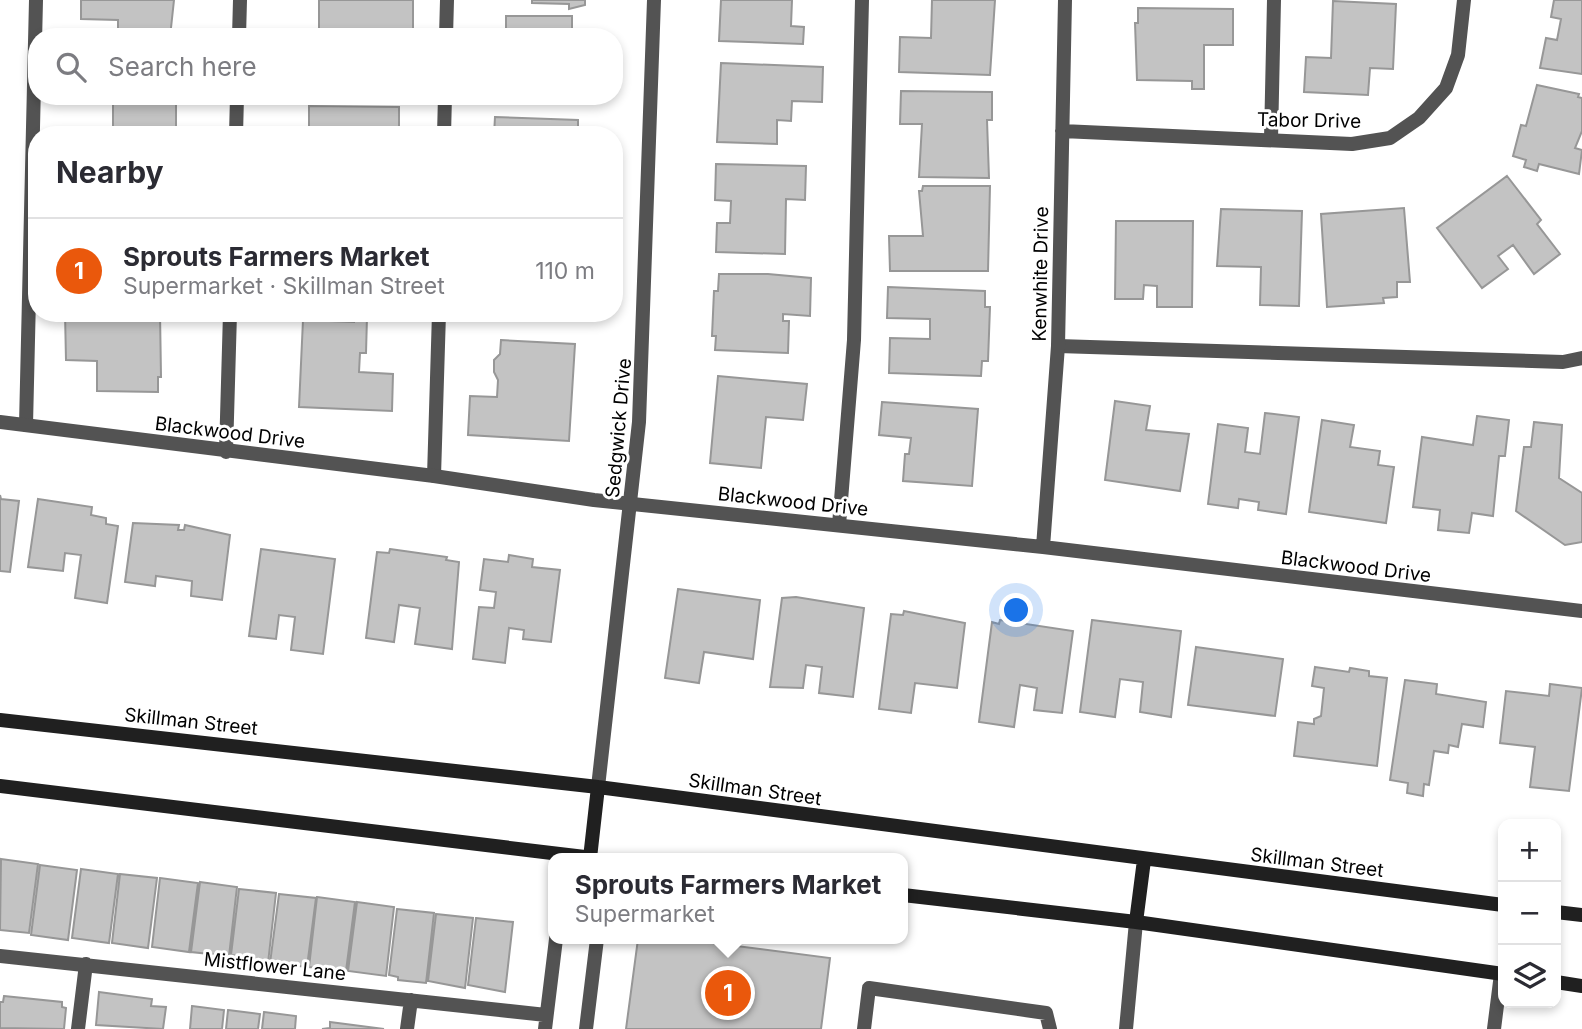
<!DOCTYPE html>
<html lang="en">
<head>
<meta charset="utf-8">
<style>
  body { margin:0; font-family:Inter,sans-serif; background:#f7f7f7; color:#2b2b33 }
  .controls { position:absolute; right:21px; bottom:21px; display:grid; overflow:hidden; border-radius:14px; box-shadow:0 4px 10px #0003 }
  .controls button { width:63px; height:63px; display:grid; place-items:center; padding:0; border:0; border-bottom:2px solid #e1e1e2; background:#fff; color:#2b2b33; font:35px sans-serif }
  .you { position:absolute; left:1017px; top:611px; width:24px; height:24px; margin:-18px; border:5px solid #fff; border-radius:50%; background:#1a73e8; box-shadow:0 0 0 10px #1a73e833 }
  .badge { display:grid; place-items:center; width:46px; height:46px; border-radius:50%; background:#ea580c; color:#fff; font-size:23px; font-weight:700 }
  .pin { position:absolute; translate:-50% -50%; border:4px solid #fff; box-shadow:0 2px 7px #0006 }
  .popup { position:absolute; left:548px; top:853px; width:360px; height:91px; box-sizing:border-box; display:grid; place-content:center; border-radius:14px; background:#fff; filter:drop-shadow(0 2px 5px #0005); font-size:23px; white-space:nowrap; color:#7c7c81 }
  .popup b { font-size:26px; color:#2b2b33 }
  .popup::after { content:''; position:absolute; left:50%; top:100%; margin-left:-14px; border:14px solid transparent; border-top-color:#fff }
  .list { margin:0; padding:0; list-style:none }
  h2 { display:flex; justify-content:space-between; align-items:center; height:91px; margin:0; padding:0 28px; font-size:30px }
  h2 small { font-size:23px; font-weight:400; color:#7c7c81 }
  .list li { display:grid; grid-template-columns:46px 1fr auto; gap:21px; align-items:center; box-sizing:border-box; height:105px; padding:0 28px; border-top:2px solid #e1e1e2 }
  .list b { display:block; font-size:26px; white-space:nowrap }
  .list p { margin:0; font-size:23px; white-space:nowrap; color:#7c7c81 }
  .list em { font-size:23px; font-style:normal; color:#7c7c81 }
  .icon { flex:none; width:38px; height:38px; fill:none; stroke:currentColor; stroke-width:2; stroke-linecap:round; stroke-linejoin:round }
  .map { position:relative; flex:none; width:1582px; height:1029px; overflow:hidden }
  .search { position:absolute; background:#fff; box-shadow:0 4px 10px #0003; left:28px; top:28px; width:595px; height:77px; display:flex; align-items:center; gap:18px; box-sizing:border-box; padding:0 24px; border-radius:28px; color:#7c7c81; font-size:26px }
  .panel { position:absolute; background:#fff; box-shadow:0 4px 10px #0003; left:28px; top:126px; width:595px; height:196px; border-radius:28px }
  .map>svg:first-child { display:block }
  .building { fill:#c3c3c3; stroke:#979797; stroke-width:2 }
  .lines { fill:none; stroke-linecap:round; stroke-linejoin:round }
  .lane { stroke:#535353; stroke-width:14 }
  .street { stroke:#535353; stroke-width:14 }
  .secondary { stroke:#202020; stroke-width:14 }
  .labels { text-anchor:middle; stroke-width:6; stroke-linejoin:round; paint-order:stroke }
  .street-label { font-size:19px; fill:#000; stroke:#fff }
</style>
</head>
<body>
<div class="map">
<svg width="1582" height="1029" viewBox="0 0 1582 1029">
  <rect width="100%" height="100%" fill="#fff"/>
  <!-- building -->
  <path class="building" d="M81 0H174L170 37H118V20L81 19Z
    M319 0H413V31L375 30V37H319Z
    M532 0H585V5L569 9V4L532 3Z
    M721 0H792L791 26 804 27 803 44 719 41Z
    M932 0H995L990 75 899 72 900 37 931 38Z
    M1554 0H1582V74L1540 68 1546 38 1557 40 1561 19 1551 17Z
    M1333 1 1396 4 1393 69 1370 68 1368 95 1304 92 1306 57 1331 58Z
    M1138 8 1233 9V45H1204V89H1192V81L1137 80 1135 23H1138Z
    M506 16H572V37H506Z
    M721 63 823 67 822 102 792 101 791 121 777 120V144L717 142Z
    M1537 85 1579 94 1578 97 1582 98V131L1575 148 1582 150 1579 174 1539 164 1537 171 1524 167 1526 160 1513 156 1521 125 1526 126Z
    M901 91 992 92V120H987L989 178 919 177 922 124H900Z
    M113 96H176V135H113Z
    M486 96H571V104L486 103Z
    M309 106 399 107V135H309Z
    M495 117 578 120V135H494Z
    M716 164 806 166 805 200 786 199 785 254 716 252 717 223H730L731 201 715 200Z
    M1507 176 1541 220 1537 224 1560 254 1534 274 1513 245 1498 256 1508 269 1482 288 1437 228Z
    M923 186H990L988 271H890L889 236H923L919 191H922Z
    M1404 208 1410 282H1397V297L1383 298 1384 303 1327 307 1321 214Z
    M1221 209 1302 211 1299 306 1260 305 1261 267 1217 266Z
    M1116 221H1193L1192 307H1157V286L1144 285 1143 299H1115Z
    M719 274H768L811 278 810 316 783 314V321H789L788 353 715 350 716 336H712L714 291H718Z
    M888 287 985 291V307H990L988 361H982L981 376 889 373 890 338 930 339V319L887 318Z
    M65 313H160L161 377H158V392L97 391V361L66 360Z
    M354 317H367L366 353H360L359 372 393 374 392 411 299 407 303 320 354 322Z
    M501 340 575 344 569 441 468 435 470 396 497 397 498 380 494 372V360L500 354Z
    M718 376 807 384 803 420 766 417 761 468 710 463Z
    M1115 401 1150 406 1146 430 1189 434 1180 491 1105 480Z
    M882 402 978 409 972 486 903 481 905 454H909L911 438 879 435Z
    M1265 413 1299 417 1286 514 1258 510 1259 502 1239 499 1238 508 1208 504 1218 424 1248 428 1245 452 1260 454Z
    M1477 416 1509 420 1505 456H1499L1493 516 1472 513 1469 533 1438 530 1440 510 1413 507 1422 437 1473 445Z
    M1322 420 1354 425 1350 447 1380 451 1378 465 1394 467 1386 523 1309 512Z
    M1534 422 1562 425 1559 478 1582 493V542L1565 545 1516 511 1524 447H1531Z
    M0 495 1 499 19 501 10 572 0 571Z
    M38 499 92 507 91 515 106 518V524L118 526 107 603 75 598 81 555 65 553 63 571 28 567Z
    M133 523 179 525 178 530H184L185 525 230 535 222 600 191 596 192 581 156 576 155 586 125 582Z
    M261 549 335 559 323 654 291 650 295 617 279 615 276 639 249 636Z
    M390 549 447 557 446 560 459 562 452 649 415 644 420 608 399 605 394 642 366 638 377 552 389 553Z
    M509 555 533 559 532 567 560 570 551 642 523 639 524 630 509 628 505 663 473 659 479 607 494 608 496 592 480 590 484 559 508 562Z
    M678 589 760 600 753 659 704 652 699 683 665 678Z
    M796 597 864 608 853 697 819 693 822 667 806 665 803 688 770 687 782 598Z
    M904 611 965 623 957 688 915 683 911 713 879 709 891 614 903 615Z
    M1000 620 1073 631 1062 713 1034 710 1037 688 1020 685 1014 727 979 722 992 622 999 624Z
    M1092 620 1181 631 1171 717 1140 712 1143 682 1120 679 1115 717 1080 712Z
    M1196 647 1283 659 1275 716 1188 705Z
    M1315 667 1349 672 1350 668 1369 671V676L1387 678 1377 766 1294 756 1298 722 1314 724V719L1321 716 1324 688 1312 686Z
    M1405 680 1437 684 1436 694 1486 702 1483 727 1462 724 1458 747 1449 745 1448 753 1434 751 1429 785 1424 784 1423 796 1407 793 1408 783 1390 780Z
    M1550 684 1582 688 1569 791 1530 787 1535 747 1500 743 1506 691 1549 696Z
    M1 859 38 864 29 933 0 930Z
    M40 865 77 870 68 940 31 935Z
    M81 869 118 874 109 943 72 938Z
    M120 874 157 878 148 948 112 943Z
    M160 878 198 883 189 952 152 947Z
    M200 882 237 887 229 956 191 952Z
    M239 889 276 893 268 963 239 960V956L231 955Z
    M279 894 316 898 307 967 270 963Z
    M317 897 355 902 346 971 309 967Z
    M357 902 394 907 386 976 348 971Z
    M397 909 434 913 426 983 398 980V977L389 975Z
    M436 914 473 918 465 988 428 981Z
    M476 918 513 922 505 992 468 985Z
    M638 939H681L830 958 821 1029H626Z
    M99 992 152 999 151 1006 166 1007 163 1029 96 1025Z
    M4 996 62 1002V1007L66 1008 64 1029 0 1028V1002H3Z
    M192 1006 224 1010 222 1029H190Z
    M228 1010 260 1014 258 1029H226Z
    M264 1012 296 1016 295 1029H262Z
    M330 1022 384 1029H322L330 1028Z"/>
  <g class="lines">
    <!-- lane -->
    <path class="lane" d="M446 37 447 0
      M444 135 445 96
      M1271 139 1274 0
      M1058 346 1563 362 1582 358
      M26 425 36 0
      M434 476 439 313
      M839 525 854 340 862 0
      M864 1029 869 988 1046 1013 1050 1029
      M1126 1029 1136 922"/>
    <!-- street -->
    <path class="street" d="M239 37 240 0
      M1062 131 1352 144 1390 138 1419 118 1446 88 1458 55 1464 0
      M236 135 237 96
      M0 422 434 476 594 500 1043 547 1582 611
      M226 452 230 313
      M1043 547 1058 346 1065 0
      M598 787 639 422 654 0
      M0 956 546 1015
      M78 1029 86 964
      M407 1029 411 1000
      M545 1029 556 939
      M586 1029 597 939
      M1494 1029 1501 974"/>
    <!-- secondary -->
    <path class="secondary" d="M0 720 598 787 1503 905
      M0 786 593 858
      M590 858 598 787
      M903 895 1136 922 1503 974
      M1556 912 1582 915
      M1136 922 1144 860
      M1556 982 1582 986"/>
  </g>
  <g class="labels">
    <!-- street labels -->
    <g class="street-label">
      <text transform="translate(1309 120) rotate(1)" y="7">Tabor Drive</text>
      <text transform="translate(1040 274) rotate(-89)" y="7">Kenwhite Drive</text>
      <text transform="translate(618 428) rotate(-85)" y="7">Sedgwick Drive</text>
      <text transform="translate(230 432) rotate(7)" y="7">Blackwood Drive</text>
      <text transform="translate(793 501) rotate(6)" y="7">Blackwood Drive</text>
      <text transform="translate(1356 566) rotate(7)" y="7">Blackwood Drive</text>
      <text transform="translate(191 721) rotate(6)" y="7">Skillman Street</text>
      <text transform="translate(755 789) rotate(8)" y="7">Skillman Street</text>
      <text transform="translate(1317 862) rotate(7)" y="7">Skillman Street</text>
      <text transform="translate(275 966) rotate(6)" y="7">Mistflower Lane</text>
    </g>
  </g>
</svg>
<div class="controls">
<button>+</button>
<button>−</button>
<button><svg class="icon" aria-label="layers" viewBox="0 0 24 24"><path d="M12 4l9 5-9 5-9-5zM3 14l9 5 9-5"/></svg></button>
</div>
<div class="you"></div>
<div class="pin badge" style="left:728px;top:993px">1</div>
<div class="popup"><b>Sprouts Farmers Market</b>Supermarket</div>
<div class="search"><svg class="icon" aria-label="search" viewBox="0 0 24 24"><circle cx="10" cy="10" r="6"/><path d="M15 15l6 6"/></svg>Search here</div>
<section class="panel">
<h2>Nearby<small></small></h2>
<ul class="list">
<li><span class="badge">1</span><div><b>Sprouts Farmers Market</b><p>Supermarket · Skillman Street</p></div><em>110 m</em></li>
</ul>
</section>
</div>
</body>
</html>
